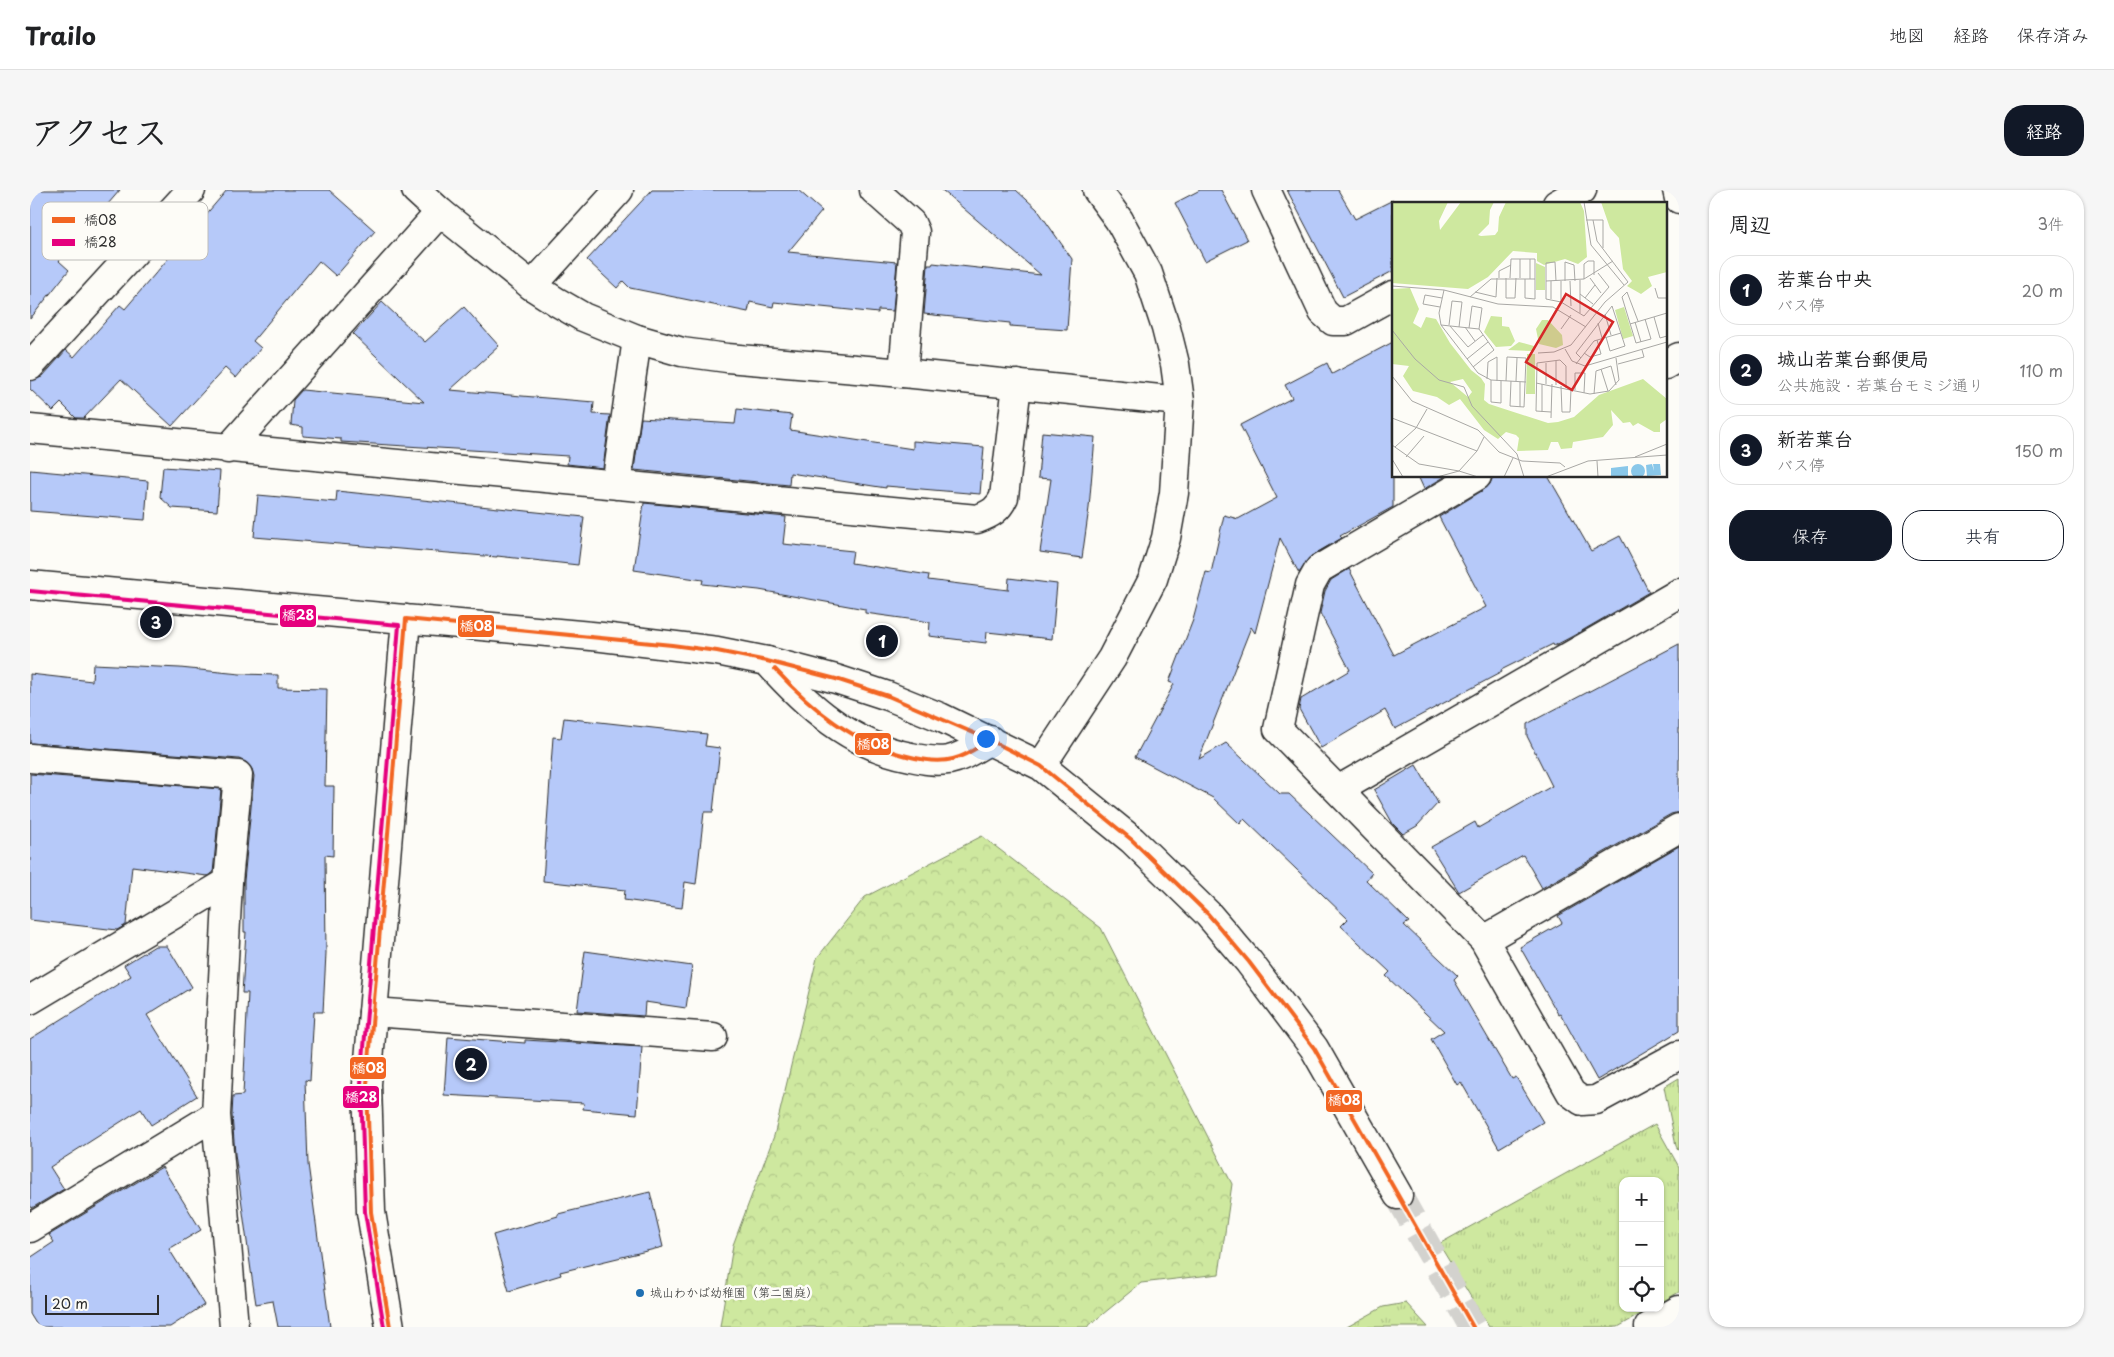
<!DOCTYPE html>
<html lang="ja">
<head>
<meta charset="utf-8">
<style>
  body { margin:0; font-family:"Playpen Sans","Klee One",sans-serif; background:#f6f6f6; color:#202124 }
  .controls { position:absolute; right:15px; bottom:15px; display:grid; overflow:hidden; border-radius:10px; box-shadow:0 1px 4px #0004 }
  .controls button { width:45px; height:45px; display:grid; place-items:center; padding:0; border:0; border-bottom:1px solid #e0e0e0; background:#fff; color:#202124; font:25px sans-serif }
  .scale { position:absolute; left:15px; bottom:12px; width:114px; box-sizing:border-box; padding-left:5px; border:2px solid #2b2b2b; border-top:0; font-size:14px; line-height:18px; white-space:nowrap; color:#2b2b2b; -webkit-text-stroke:4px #fdfcf7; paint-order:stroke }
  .you { position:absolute; left:955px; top:548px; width:18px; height:18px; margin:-12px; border:4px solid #fff; border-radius:50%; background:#1a73e8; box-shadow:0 0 0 8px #1a73e833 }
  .badge { display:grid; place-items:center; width:32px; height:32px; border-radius:50%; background:#111827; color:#fff; font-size:16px; font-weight:700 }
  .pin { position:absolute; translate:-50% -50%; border:2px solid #fff; box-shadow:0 1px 5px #0006 }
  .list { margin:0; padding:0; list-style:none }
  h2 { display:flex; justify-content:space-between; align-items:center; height:65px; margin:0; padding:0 20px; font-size:21px }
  h2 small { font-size:16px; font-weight:400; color:#757577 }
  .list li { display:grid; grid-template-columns:32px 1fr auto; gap:15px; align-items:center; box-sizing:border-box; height:70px; margin:0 10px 10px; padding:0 10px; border:1px solid #e0e0e0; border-radius:20px }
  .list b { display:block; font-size:19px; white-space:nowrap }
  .list p { margin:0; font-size:16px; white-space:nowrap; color:#757577 }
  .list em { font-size:16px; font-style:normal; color:#757577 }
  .actions { display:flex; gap:10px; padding:15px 20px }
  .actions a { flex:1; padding:11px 0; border:1px solid #111827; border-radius:20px; text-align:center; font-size:18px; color:#111827 }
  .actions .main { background:#111827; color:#fff }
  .icon { flex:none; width:28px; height:28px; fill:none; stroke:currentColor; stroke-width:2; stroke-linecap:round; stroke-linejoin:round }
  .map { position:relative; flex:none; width:1649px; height:1137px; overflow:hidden; border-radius:20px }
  header { display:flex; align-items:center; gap:30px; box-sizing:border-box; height:70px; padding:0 25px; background:#fff; border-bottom:1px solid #e0e0e0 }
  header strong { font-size:24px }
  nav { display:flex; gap:28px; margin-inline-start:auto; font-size:18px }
  .intro { display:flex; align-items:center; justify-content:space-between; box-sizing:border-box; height:120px; padding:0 30px }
  h1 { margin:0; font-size:35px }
  .button { padding:12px 22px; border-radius:20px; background:#111827; color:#fff; font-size:18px; font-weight:700 }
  main { display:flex; gap:30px; padding:0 30px }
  aside { flex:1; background:#fff; border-radius:20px; box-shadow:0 1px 4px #0004 }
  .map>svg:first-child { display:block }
  .forest { fill:url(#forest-crowns); stroke:#7c8a65 }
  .park { fill:url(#park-tufts); stroke:#7c8a65 }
  .building { fill:#b6c9f9; stroke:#2b2b2b }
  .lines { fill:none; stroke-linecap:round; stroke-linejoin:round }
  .tertiary-tunnel { stroke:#d3d2ce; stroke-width:28; stroke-dasharray:28 14; stroke-linecap:butt }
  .minor-casing { stroke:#2b2b2b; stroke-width:31 }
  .tertiary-casing { stroke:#2b2b2b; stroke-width:31 }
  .minor { stroke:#fdfcf7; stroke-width:28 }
  .tertiary { stroke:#fdfcf7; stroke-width:28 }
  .bus-1-casing { stroke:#fdfcf7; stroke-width:8 }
  .bus-2-casing { stroke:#fdfcf7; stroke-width:8 }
  .bus-1 { stroke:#f26522; stroke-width:4 }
  .bus-2 { stroke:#e5007d; stroke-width:4 }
  .poi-dot { fill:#1f6fb2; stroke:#fdfcf7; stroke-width:2 }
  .labels { text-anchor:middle; stroke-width:5; stroke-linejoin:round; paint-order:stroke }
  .poi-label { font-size:12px; fill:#2b2b2b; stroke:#fdfcf7; text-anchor:start }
  .inset-road { fill:none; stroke:#a9a8a5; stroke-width:1 }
  .view { fill:#d62828; fill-opacity:0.15; stroke:#d62828; stroke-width:2.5 }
  .inset-edge { fill:none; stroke:#2b2b2b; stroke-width:2.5 }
  .key { fill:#fdfcf7; stroke:#bebdba; stroke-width:1 }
  .key-label { font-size:14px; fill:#2b2b2b }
  .line-badge { stroke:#fdfcf7; stroke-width:2 }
  .badge-label { font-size:14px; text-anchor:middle; font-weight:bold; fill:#fff }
</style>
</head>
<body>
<header>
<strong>Trailo</strong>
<nav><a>地図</a><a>経路</a><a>保存済み</a></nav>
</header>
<div class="intro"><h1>アクセス</h1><a class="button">経路</a></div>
<main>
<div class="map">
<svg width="1649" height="1137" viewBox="0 0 1649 1137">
  <defs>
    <pattern id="forest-crowns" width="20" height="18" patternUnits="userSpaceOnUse" patternTransform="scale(1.25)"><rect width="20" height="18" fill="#cee89f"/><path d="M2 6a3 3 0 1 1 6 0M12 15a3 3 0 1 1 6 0" fill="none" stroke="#b1c789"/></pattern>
    <pattern id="park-tufts" width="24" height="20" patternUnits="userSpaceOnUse" patternTransform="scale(1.25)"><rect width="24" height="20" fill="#cee89f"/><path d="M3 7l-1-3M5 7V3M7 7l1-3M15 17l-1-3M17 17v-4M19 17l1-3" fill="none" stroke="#b1c789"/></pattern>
  </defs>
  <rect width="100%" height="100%" fill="#fdfcf7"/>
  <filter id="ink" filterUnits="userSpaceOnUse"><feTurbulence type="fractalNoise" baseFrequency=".02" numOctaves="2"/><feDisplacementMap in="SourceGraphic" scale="10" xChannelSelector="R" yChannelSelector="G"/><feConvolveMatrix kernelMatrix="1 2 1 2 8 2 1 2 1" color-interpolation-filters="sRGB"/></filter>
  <g filter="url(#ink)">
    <!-- forest -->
    <path class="forest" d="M952 646 1071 738 1202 994 1189 1084 1111 1093 1057 1137H690L703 1055 744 946 787 768 835 707Z"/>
    <!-- park -->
    <path class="park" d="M1649 888V961L1646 956 1634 897Z
      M1625 934 1649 977V1102L1630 1113V991H1593V1118H1621L1588 1137H1459L1409 1054Z
      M1376 1113 1398 1137H1317L1353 1117Z"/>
    <!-- building -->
    <path class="building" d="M0 0H90L29 71 39 80 0 129Z
      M197 0H299L345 41 306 86 289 71 223 151 231 158 206 188 195 178 142 236 91 189 54 228H46L31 213 23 221 0 199V191L12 187 36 160 44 167 90 115 95 119Z
      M622 0H768L792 21 758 62 867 72 863 121 848 120V123L744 112 743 117 720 112 718 122 600 98 593 91 587 98 557 70Z
      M912 0H986L1007 19 1042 69 1037 140 980 136V133L894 124 898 75H902L903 73 1011 85Z
      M1170 0H1191L1217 50 1175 71 1145 13Z
      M1257 0H1308L1325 29 1363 10V81L1313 107Z
      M352 112 395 152 434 117 469 156 420 200 564 212 563 224 580 225 573 278 537 274 538 266 311 252V249L273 246V237L261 235 263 210 272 200 394 212 323 144Z
      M1363 152V317L1310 346 1312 348 1281 366 1269 383 1250 348 1225 443 1221 437 1169 569 1196 553 1250 604H1259L1342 683 1336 690 1379 732 1374 735 1428 786 1424 790 1482 889 1486 887 1513 932 1469 958 1431 892 1427 895 1401 849 1414 841 1356 786 1360 782 1311 736 1318 729 1214 629 1210 634 1183 608 1105 567 1144 494 1139 492 1163 430 1176 382 1181 383 1194 325 1208 329 1247 308 1210 235 1262 208 1255 195 1297 173 1302 184Z
      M707 219 762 225 760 240 883 259V251L954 257 950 304 856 296V298L760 283 759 295 604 280 611 228 705 234Z
      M1012 242 1065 247 1059 318 1052 368 1010 362 1021 289 1008 288Z
      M133 277 190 281 187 321 142 318 130 307Z
      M0 280 118 291 115 330 0 321Z
      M1388 286H1416L1394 299Z
      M1463 286H1518L1561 361 1590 346 1619 402 1543 446 1524 456 1523 454 1471 480 1472 482 1365 539 1355 520 1291 558 1269 519 1271 509 1320 480 1290 423 1295 401 1301 390 1319 379 1364 465 1456 417 1409 327 1455 299 1460 294Z
      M307 301 554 327 548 375 467 366V367L224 347 228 305 306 312Z
      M614 313 756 327 753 354 823 361 821 373 899 385 898 390 978 400 979 388 1027 394 1022 449 957 442 956 453 899 446 900 432 835 423V419L729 400 672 394 673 390 604 380Z
      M1649 454V622L1641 624 1512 698 1493 665 1429 702 1401 657 1445 632 1448 638 1522 596 1497 546V534Z
      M63 474 150 478 210 484 248 485V498L297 499 295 596H304L303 666 295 665 296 763 293 822H284L280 891 275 890 278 974 300 1137H248L243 1111 226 1114 222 1088 205 964 202 925 203 906 213 905 218 803H212L216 742H214V691L224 586 222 579 217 573 209 569 0 553V484L62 491Z
      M534 528 677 544 675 556 690 558 683 622H674L666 694 655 692 652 718 594 710 595 700 513 691 523 547 531 548Z
      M1386 575 1408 613 1387 636 1373 644 1363 634 1344 600Z
      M0 584 191 599 183 683 177 686 102 676 96 735 87 740 0 730Z
      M1649 656V841L1567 890 1530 823 1528 824 1490 757 1532 733 1528 726Z
      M125 756H137L162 797 117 825 167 906 121 935 111 919 20 977 34 999 2 1018 0 1015V849L101 786 94 775Z
      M555 761 662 776 656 818 615 812 614 826 547 821Z
      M418 847 495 853V850L612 857 607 924 553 919 554 913 414 905Z
      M132 977 171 1040 139 1059 174 1115 140 1137H8L0 1124V1068L24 1052 19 1045Z
      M620 1002 633 1057 530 1082 531 1085 479 1101 463 1045 528 1026V1024Z"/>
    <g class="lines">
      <!-- tertiary-tunnel -->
      <path class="tertiary-tunnel" d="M1368 1005 1443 1137"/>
      <defs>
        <path id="minor" d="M844 0 881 33 885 42 873 183
          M1236 0 1293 122 1303 131H1316L1363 105
          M1527 14 1552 0
          M502 96 589 0
          M1635 175 1649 167
          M0 176 161 0
          M0 239 947 329C961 324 968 320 974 307L987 194
          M198 259 410 22
          M1447 286 1289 379 1280 395 1248 539 1454 750 1541 903 1552 911 1566 910 1649 865
          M586 295 607 149
          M737 471C776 515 821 556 881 567 894 570 905 572 919 570 934 567 947 557 960 550
          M0 568 208 585 198 692 186 925 204 1137
          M1308 600 1649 403
          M1454 750 1649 638
          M0 810 198 692
          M343 822 683 847
          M0 1038 186 925
          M1619 1137 1649 1120"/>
        <path id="tertiary" d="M386 0 410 22 502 96 527 112 553 127 607 149 652 162 697 168 873 183 1150 211
          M1647 0 1649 9
          M0 395 572 447 687 461 737 471 806 489 858 506 910 527 1011 576 1102 650 1178 724 1219 772 1284 858 1368 1005
          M1011 576 1082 468 1123 389 1136 348 1144 303 1150 211 1145 174 1136 138 1118 83 1089 30 1067 0
          M360 1137 341 1022 337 894 376 429"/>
      </defs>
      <!-- minor casing -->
      <use href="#minor" class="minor-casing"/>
      <!-- tertiary casing -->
      <use href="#tertiary" class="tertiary-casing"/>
      <!-- minor -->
      <use href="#minor" class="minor"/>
      <!-- tertiary -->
      <use href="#tertiary" class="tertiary"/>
      <defs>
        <path id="bus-1" d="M745 479C782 519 823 553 877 566 892 570 908 573 923 569 936 566 948 557 960 550
          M360 1137 341 1022 337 894 376 429 642 455 687 461 737 471 806 489 858 506 960 550 1011 576 1102 650 1178 724 1219 772 1284 858 1443 1137"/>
        <path id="bus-2" d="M0 401 369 435 331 894 335 1022 354 1137"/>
      </defs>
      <!-- bus-1 casing -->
      <use href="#bus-1" class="bus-1-casing"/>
      <!-- bus-2 casing -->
      <use href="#bus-2" class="bus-2-casing"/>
      <!-- bus-1 -->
      <use href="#bus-1" class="bus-1"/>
      <!-- bus-2 -->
      <use href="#bus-2" class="bus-2"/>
    </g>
  </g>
  <!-- markers -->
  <circle class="poi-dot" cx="610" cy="1103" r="5"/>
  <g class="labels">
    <!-- poi labels -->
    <g class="poi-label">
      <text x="620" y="1107">城山わかば幼稚園（第二園庭）</text>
    </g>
  </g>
  <!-- overview -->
  <g transform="translate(1362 12)">
    <rect width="275" height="275" fill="#fdfcf7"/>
    <path d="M0 0H56L47 19 48 28 69 0H102L98 8 97 22 86 33 89 34 103 33 106 29 107 15 114 0H188L192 9 195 55 186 62 173 57 152 63 145 59V51L121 49 96 75 76 87 0 81ZM209 0H275V70L256 75 260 84 249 92 235 84 240 79 231 67 227 36 218 26ZM18 86 27 107 21 121 29 126 34 115 44 117 58 141 79 168 89 176 93 182 92 198 97 202 156 221 166 220 182 215 207 193 251 177 275 197V217L268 222V230H262L246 221 241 224 238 220 231 221 219 208 221 223 211 235 181 240 180 246 169 247 166 240H159L156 248 125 249 127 236 124 233 114 230 106 237 92 228 68 197 57 203 45 195 21 189 11 174 17 164 0 162V87ZM71 177 80 190 76 195 58 180ZM99 114 110 115V124L117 125 123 139 119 144 104 145 92 130ZM150 118H156L170 133 171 143 164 146 147 142 144 127Z" fill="#cee89f" fill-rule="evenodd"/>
    <path d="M144 61 153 65V88H144ZM232 105 241 134 231 137 223 108ZM127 140 142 144 141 149 116 148ZM135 152H143V192H134Z" fill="#cee89f"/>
    <path d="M260 262 262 269 261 262H268L269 273 255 274 254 263ZM239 269a7 7 0 1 1 14 0a7 7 0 1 1-14 0ZM236 264V275H219V266Z" fill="#89c7e9"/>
    <path class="inset-road" d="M192 0 199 43 232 83M194 18H211V46M107 76V69L119 63M114 76V96H123L124 76M118 76 119 57H143V97L133 96V77M128 76V57M198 76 209 91M138 77V57M192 77V62L196 59H202V73M154 79 192 77 221 59M159 79V97M164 79 163 60 154 61V97L169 100 192 114 217 85 206 71M173 79V60L182 63 183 79M178 79 179 104M0 84 52 88 106 102 161 105 194 125M263 86 266 96H275M52 88 47 111 49 123 86 171 99 178 134 180M83 90 104 95 105 76M188 92 201 102M78 95 99 77H143M193 96 203 83M169 100V79M48 105 31 102 33 93 50 96M188 111V78M213 112 219 133M262 115 268 136 275 134M246 119 235 90 230 95 244 141 259 137 253 117M243 120 249 140M206 121 210 136M238 122 275 111M49 123 87 127M57 123 60 99 70 100 67 125M58 124 76 145 91 133M73 125 83 139M77 126 80 104 90 106 87 127 102 148 81 165M169 127 179 113M0 128 23 157 47 178 72 185 80 204 125 252 132 275M173 147 180 159 193 164 275 140M146 151 162 150 179 143 213 100 236 80 205 39 201 18M192 151 198 155 209 152 205 138M189 156 184 151 220 104 233 144 218 149 214 135M75 157 96 140M184 162 202 139 229 131M226 162 252 155 250 148M209 167 216 189M0 174 20 199 86 228 107 250 130 259 168 261 173 265M95 177 96 160 105 155V179M99 178V200L109 201V179M114 179 115 155 134 156 132 205 118 204 119 179M124 179 125 156M144 181 198 192 217 189 227 178 224 156M154 182V161M164 183V159M169 184 170 210H178L179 187M183 188V171H193L192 191M202 192 204 169 219 164 224 183M128 205V180M150 210V182M159 210 144 209 145 161 168 158 174 164V186M0 216 85 249M159 216 160 182M0 243 27 262 67 269 85 249 92 235M3 245 24 226 35 207M14 255 32 234M243 255 275 242M0 257 11 275M205 259 206 275M45 275 67 269 86 275M112 275 121 256M154 275 196 259 275 253"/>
    <path class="view" d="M174 92 221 120 180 188 134 160Z"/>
    <rect width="275" height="275" class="inset-edge"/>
  </g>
  <!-- legend -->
  <rect x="12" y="12" width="166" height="58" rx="8" class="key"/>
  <rect x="22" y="27" width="23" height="6" fill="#f26522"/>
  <rect x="22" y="49" width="23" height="7" fill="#e5007d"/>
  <g class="key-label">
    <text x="54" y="35">橋08</text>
    <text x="54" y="57">橋28</text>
  </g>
  <g class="line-badge">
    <rect x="249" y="414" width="38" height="24" rx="5" fill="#e5007d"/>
    <rect x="427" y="424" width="38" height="24" rx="5" fill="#f26522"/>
    <rect x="824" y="542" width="38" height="24" rx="5" fill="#f26522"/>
    <rect x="319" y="866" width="38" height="24" rx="5" fill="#f26522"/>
    <rect x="312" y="895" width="38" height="24" rx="5" fill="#e5007d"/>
    <rect x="1295" y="899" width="38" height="24" rx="5" fill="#f26522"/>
  </g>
  <g class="badge-label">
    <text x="268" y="430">橋28</text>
    <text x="446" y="441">橋08</text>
    <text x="843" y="559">橋08</text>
    <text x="338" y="883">橋08</text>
    <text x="331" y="912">橋28</text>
    <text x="1314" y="915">橋08</text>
  </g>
</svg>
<div class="controls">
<button>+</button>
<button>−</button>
<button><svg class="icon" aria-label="locate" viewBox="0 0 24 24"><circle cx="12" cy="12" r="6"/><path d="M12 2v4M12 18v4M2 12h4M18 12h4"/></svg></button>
</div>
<div class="scale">20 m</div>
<div class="you"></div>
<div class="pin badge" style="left:852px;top:451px">1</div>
<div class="pin badge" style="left:441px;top:874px">2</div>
<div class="pin badge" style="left:126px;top:432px">3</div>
</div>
<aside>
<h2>周辺<small>3件</small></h2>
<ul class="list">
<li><span class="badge">1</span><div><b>若葉台中央</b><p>バス停</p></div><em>20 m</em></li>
<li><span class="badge">2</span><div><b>城山若葉台郵便局</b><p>公共施設 · 若葉台モミジ通り</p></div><em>110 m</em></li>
<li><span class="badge">3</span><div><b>新若葉台</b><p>バス停</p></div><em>150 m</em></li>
</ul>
<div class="actions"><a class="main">保存</a><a>共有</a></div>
</aside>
</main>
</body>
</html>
